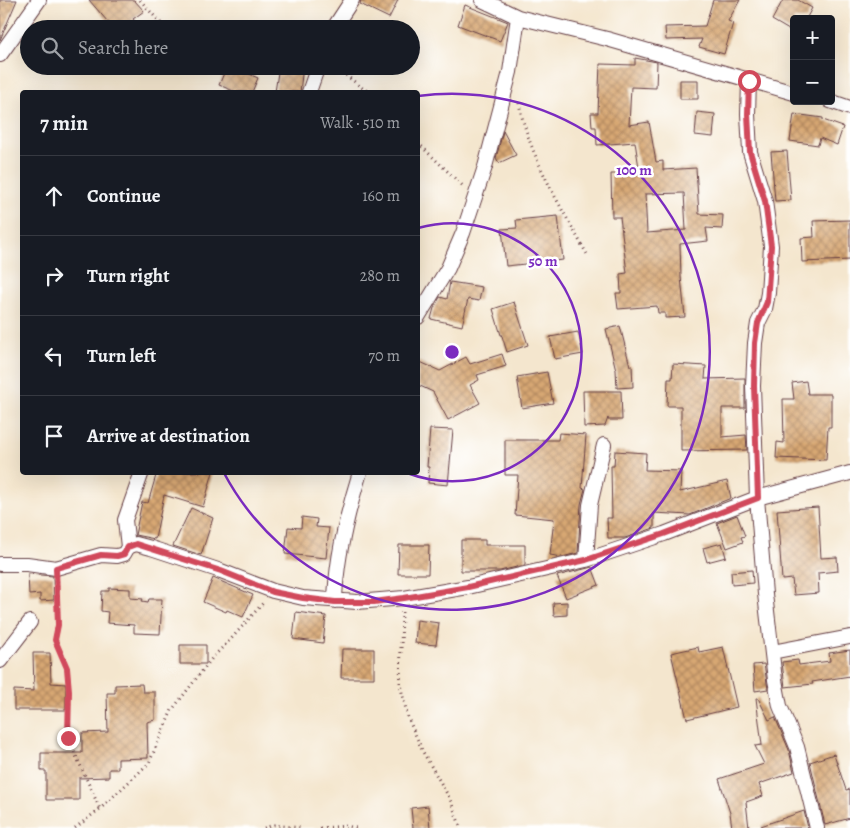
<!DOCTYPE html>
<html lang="en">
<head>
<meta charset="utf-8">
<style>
  body { margin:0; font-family:Alegreya,serif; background:#242831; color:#f1f3f6 }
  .controls { position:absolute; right:15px; top:15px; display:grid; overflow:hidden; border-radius:5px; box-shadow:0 5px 20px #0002 }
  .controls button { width:45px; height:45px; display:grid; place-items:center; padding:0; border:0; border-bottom:1px solid #363941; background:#171b24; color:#f1f3f6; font:25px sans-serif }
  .stop { position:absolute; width:15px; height:15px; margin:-11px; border:4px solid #d1495b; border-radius:50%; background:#fff }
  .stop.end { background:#d1495b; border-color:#fff; box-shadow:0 1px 5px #0008 }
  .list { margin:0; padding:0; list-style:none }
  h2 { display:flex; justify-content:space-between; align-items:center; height:65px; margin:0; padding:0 20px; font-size:21px }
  h2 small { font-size:16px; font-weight:400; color:#9ea1a6 }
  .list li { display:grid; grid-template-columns:32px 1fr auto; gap:15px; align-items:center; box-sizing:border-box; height:80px; padding:0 20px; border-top:1px solid #363941 }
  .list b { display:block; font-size:19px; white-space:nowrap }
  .list em { font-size:16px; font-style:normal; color:#9ea1a6 }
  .icon { flex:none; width:28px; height:28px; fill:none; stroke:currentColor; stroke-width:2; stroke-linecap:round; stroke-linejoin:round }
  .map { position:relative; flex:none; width:850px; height:828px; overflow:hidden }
  .search { position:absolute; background:#171b24; box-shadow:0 5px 20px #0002; left:20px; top:20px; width:400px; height:55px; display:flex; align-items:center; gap:12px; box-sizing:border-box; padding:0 18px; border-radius:28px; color:#9ea1a6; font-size:19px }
  .panel { position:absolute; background:#171b24; box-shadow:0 5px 20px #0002; left:20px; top:90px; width:400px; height:385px; border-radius:5px }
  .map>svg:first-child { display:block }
  .building { fill:url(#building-cross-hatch); fill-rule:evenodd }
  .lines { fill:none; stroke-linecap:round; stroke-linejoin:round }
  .street-casing { stroke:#643d43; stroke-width:16 }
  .path { stroke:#643d43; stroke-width:3; stroke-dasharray:1 4; stroke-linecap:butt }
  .street { stroke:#fff; stroke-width:14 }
  .route { stroke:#d1495b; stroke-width:6 }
  .ring { fill:none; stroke:#7b2cbf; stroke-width:2.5 }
  .centre { fill:#7b2cbf; stroke:#fff; stroke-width:2.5 }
  .ring-label { font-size:15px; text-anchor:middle; font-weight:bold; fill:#7b2cbf; stroke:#fff; stroke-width:5; stroke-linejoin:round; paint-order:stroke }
</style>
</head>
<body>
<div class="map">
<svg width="850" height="828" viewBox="0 0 850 828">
  <defs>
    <pattern id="building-cross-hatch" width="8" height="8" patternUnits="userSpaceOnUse" patternTransform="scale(1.25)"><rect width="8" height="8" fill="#d7a773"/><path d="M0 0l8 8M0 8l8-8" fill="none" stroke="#b0875f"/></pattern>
  </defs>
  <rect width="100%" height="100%" fill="#fff"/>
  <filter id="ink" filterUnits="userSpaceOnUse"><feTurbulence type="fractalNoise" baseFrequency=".02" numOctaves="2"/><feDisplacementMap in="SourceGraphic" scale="10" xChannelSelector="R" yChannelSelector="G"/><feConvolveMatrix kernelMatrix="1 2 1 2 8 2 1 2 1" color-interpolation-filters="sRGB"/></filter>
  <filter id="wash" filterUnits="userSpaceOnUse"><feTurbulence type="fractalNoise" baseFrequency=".0096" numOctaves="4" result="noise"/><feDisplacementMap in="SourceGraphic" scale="20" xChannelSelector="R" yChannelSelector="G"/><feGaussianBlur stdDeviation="1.12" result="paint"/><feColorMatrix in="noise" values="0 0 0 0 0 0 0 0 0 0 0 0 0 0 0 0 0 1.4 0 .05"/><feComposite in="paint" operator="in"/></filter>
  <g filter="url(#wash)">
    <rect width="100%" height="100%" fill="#f4e6ce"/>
    <g id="blocks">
      <!-- building -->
      <path class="building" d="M0 0H17L0 40Z
        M89 0H134L144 11 133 19 141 29H114Z
        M361 0H398L389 18 360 4Z
        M713 0H740L728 21 733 23 724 54 699 47 702 39 666 40 665 27 705 26Z
        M783 0H798L812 8 806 19H794V33L772 20Z
        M465 5 508 22 500 41 458 25Z
        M635 58 657 62 656 88 631 87 629 125 649 122 656 162 663 161V170L696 168 699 214 723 215 722 229 706 228 708 241 680 244 681 277 685 317 665 318V313H658L657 306 618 309 616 293H621L620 274 627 273 620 217H612L611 174H640L635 142 597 145 596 127H592L591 113H598L600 64 635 65ZM684 193 686 230 647 233 645 194Z
        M227 66H231L258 78 252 92H236L219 85Z
        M279 66H303L300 92H275Z
        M680 80H698V99H680Z
        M697 112 715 114 713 137 695 135Z
        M794 114 823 118V120L843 127 837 145 820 138 818 145 790 141Z
        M503 131 516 155 499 163 496 158Z
        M787 151 791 200 775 201 771 152Z
        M558 216 563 260 506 266 502 229 517 228 516 220Z
        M850 220V260L802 262 801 238 814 237 813 221Z
        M450 282 482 287 479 301 468 299 462 326 431 319 434 308 440 297 447 299Z
        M514 302 528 345 507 352 502 336 503 335H501L493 309Z
        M620 326 630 366H632L633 387 617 388 616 370 606 329Z
        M578 332 583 354 555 359 550 337Z
        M502 354 506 366 477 375 479 380 470 385 480 403 448 420 433 392 418 385V361L440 371 466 357 470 364Z
        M673 364 706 366 705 379 745 378V408H722V437L746 435 747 450 681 451V406H667L668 379H672Z
        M547 372 553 403 522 408 517 377Z
        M806 381 808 394H831V427H828L826 460 776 458 777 442 784 443 783 399H794L792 383Z
        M583 391H621L622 420H608V418L605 426 584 427Z
        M430 429 453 430 448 485 428 483 429 467H427Z
        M559 433 586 435 582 488 585 489 581 504 578 553 562 557 550 555 554 519 515 515 518 475H505V440H558Z
        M615 451 646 453 645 470 681 471 680 492 727 481 731 498 690 515 654 513V528L625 538H608L607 518H612L611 466H614Z
        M157 472H213L203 507 164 495 155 539 135 535 142 502 148 503Z
        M818 507 821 558 837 557 838 571 818 573 819 593 794 595 792 579 782 580 777 510Z
        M191 508 213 518 201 555 173 546Z
        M737 515 745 536 741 537 743 542 727 548 717 523Z
        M302 517 317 519 316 527 329 528 326 558 285 554 288 527 301 528Z
        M461 540H485V545H525V565L500 571H461Z
        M722 543 726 557 707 562 703 548Z
        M399 545H429L428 574H398Z
        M592 567 599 585 566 598 557 576Z
        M752 570 753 583 732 585 731 572Z
        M28 574 53 576 54 600 40 601V594L29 595Z
        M213 578 253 595 243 617 227 610 226 612 203 602Z
        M109 588 130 589V598L143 599 142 601 148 602 149 599H162L160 634 134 633V625L107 623 108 612 101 611 102 591H109Z
        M567 602V615L554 616 553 603Z
        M296 612 326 616 323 643 293 639Z
        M417 620 439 623 436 645 415 643Z
        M180 645H206V664H180Z
        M698 647 699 652 723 647 737 707 687 719 671 653Z
        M342 649H374V678H341Z
        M850 650V676L812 682 813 684 785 687 782 662 798 660 799 665 830 661 829 653Z
        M33 653H50L51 683 66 684V710H14V690L34 691Z
        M764 664 768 689 755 691 753 665Z
        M142 684 143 692H155V720L147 722 148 758 118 759V769H109V777L79 778V800H46V771H41V753H82V733L108 732 107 693H115V685Z
        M756 698H758L769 720 775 717 789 750 794 772 759 784 763 796 746 802 749 828H732L730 813 719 779 764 764 755 746 762 745Z
        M834 754 846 790 850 789V818L825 825 810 762Z
        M428 806 430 828H413L411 808Z
        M804 811 808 828H762L761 826Z"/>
    </g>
  </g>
  <g filter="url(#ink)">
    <use href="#blocks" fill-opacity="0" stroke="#643d43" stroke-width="1"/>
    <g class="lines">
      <defs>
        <path id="street" d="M482 0 518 17 607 39 794 93
          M333 29 352 0
          M0 55 39 0
          M749 81 748 114 750 152 765 201 771 246 768 293 765 309 758 323 755 343 753 386 757 498 765 594 775 680 780 706 797 747 817 828
          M309 92 318 66
          M830 101 850 108
          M418 317 448 268 463 233 485 167 510 72 518 17
          M128 547 136 544 151 548 221 571 273 591 303 598 357 602 404 598 468 587 586 560 664 534 757 498 850 473
          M586 560 590 505 604 445
          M0 564H27L56 568 101 555 117 556 124 554 128 547 125 520 142 472
          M335 601C336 558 347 514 360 472
          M772 652 850 637
          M0 661 30 622"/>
      </defs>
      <!-- street casing -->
      <use href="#street" class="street-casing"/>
      <!-- path -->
      <path class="path" d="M140 0 166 29
        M334 66 365 90 373 92
        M519 103C528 154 563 211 588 256
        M418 143 464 187
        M57 581 58 625 55 640 67 668 69 691 68 738 100 809
        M402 612 400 684 408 718 423 752 450 799 461 828
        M75 828 100 809 149 763 172 710 213 657 231 639 263 603
        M264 828 274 825 302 828
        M320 828 347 826 356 828"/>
      <!-- street -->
      <use href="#street" class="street"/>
    </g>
  </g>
  <g class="lines" filter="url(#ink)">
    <!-- route -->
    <path class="route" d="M68 738 69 691 67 668 55 640 58 625 56 568 101 555 117 556 124 554 128 547 136 544 221 571 273 592 303 598 335 602H374L404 598 468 587 586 560 664 534 758 498 754 386 755 343 758 323 767 302 771 246 765 201 750 152 748 114 749 81"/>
  </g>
  <!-- distance rings -->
  <g class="ring">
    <path d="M418 228A129 129 0 1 1 407 473"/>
    <path d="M418 96A258 258 0 1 1 224 473"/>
  </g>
  <circle cx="452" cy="352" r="8" class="centre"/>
  <g class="ring-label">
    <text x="634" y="175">100 m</text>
    <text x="543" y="266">50 m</text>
  </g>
</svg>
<div class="controls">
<button>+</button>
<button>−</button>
</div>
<div class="stop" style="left:749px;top:81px"></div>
<div class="stop end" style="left:68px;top:738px"></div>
<div class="search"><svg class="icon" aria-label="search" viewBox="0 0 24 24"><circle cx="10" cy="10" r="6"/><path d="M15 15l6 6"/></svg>Search here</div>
<section class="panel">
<h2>7 min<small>Walk · 510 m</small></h2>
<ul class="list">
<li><svg class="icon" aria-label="ahead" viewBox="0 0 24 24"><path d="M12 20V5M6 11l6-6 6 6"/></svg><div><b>Continue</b></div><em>160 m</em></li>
<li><svg class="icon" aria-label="right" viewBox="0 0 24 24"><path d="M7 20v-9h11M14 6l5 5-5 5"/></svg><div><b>Turn right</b></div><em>280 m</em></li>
<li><svg class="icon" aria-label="left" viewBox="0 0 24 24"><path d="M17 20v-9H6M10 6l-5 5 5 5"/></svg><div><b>Turn left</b></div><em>70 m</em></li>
<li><svg class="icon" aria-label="arrive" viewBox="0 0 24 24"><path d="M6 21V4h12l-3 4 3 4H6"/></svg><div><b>Arrive at destination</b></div></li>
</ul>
</section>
</div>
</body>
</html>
